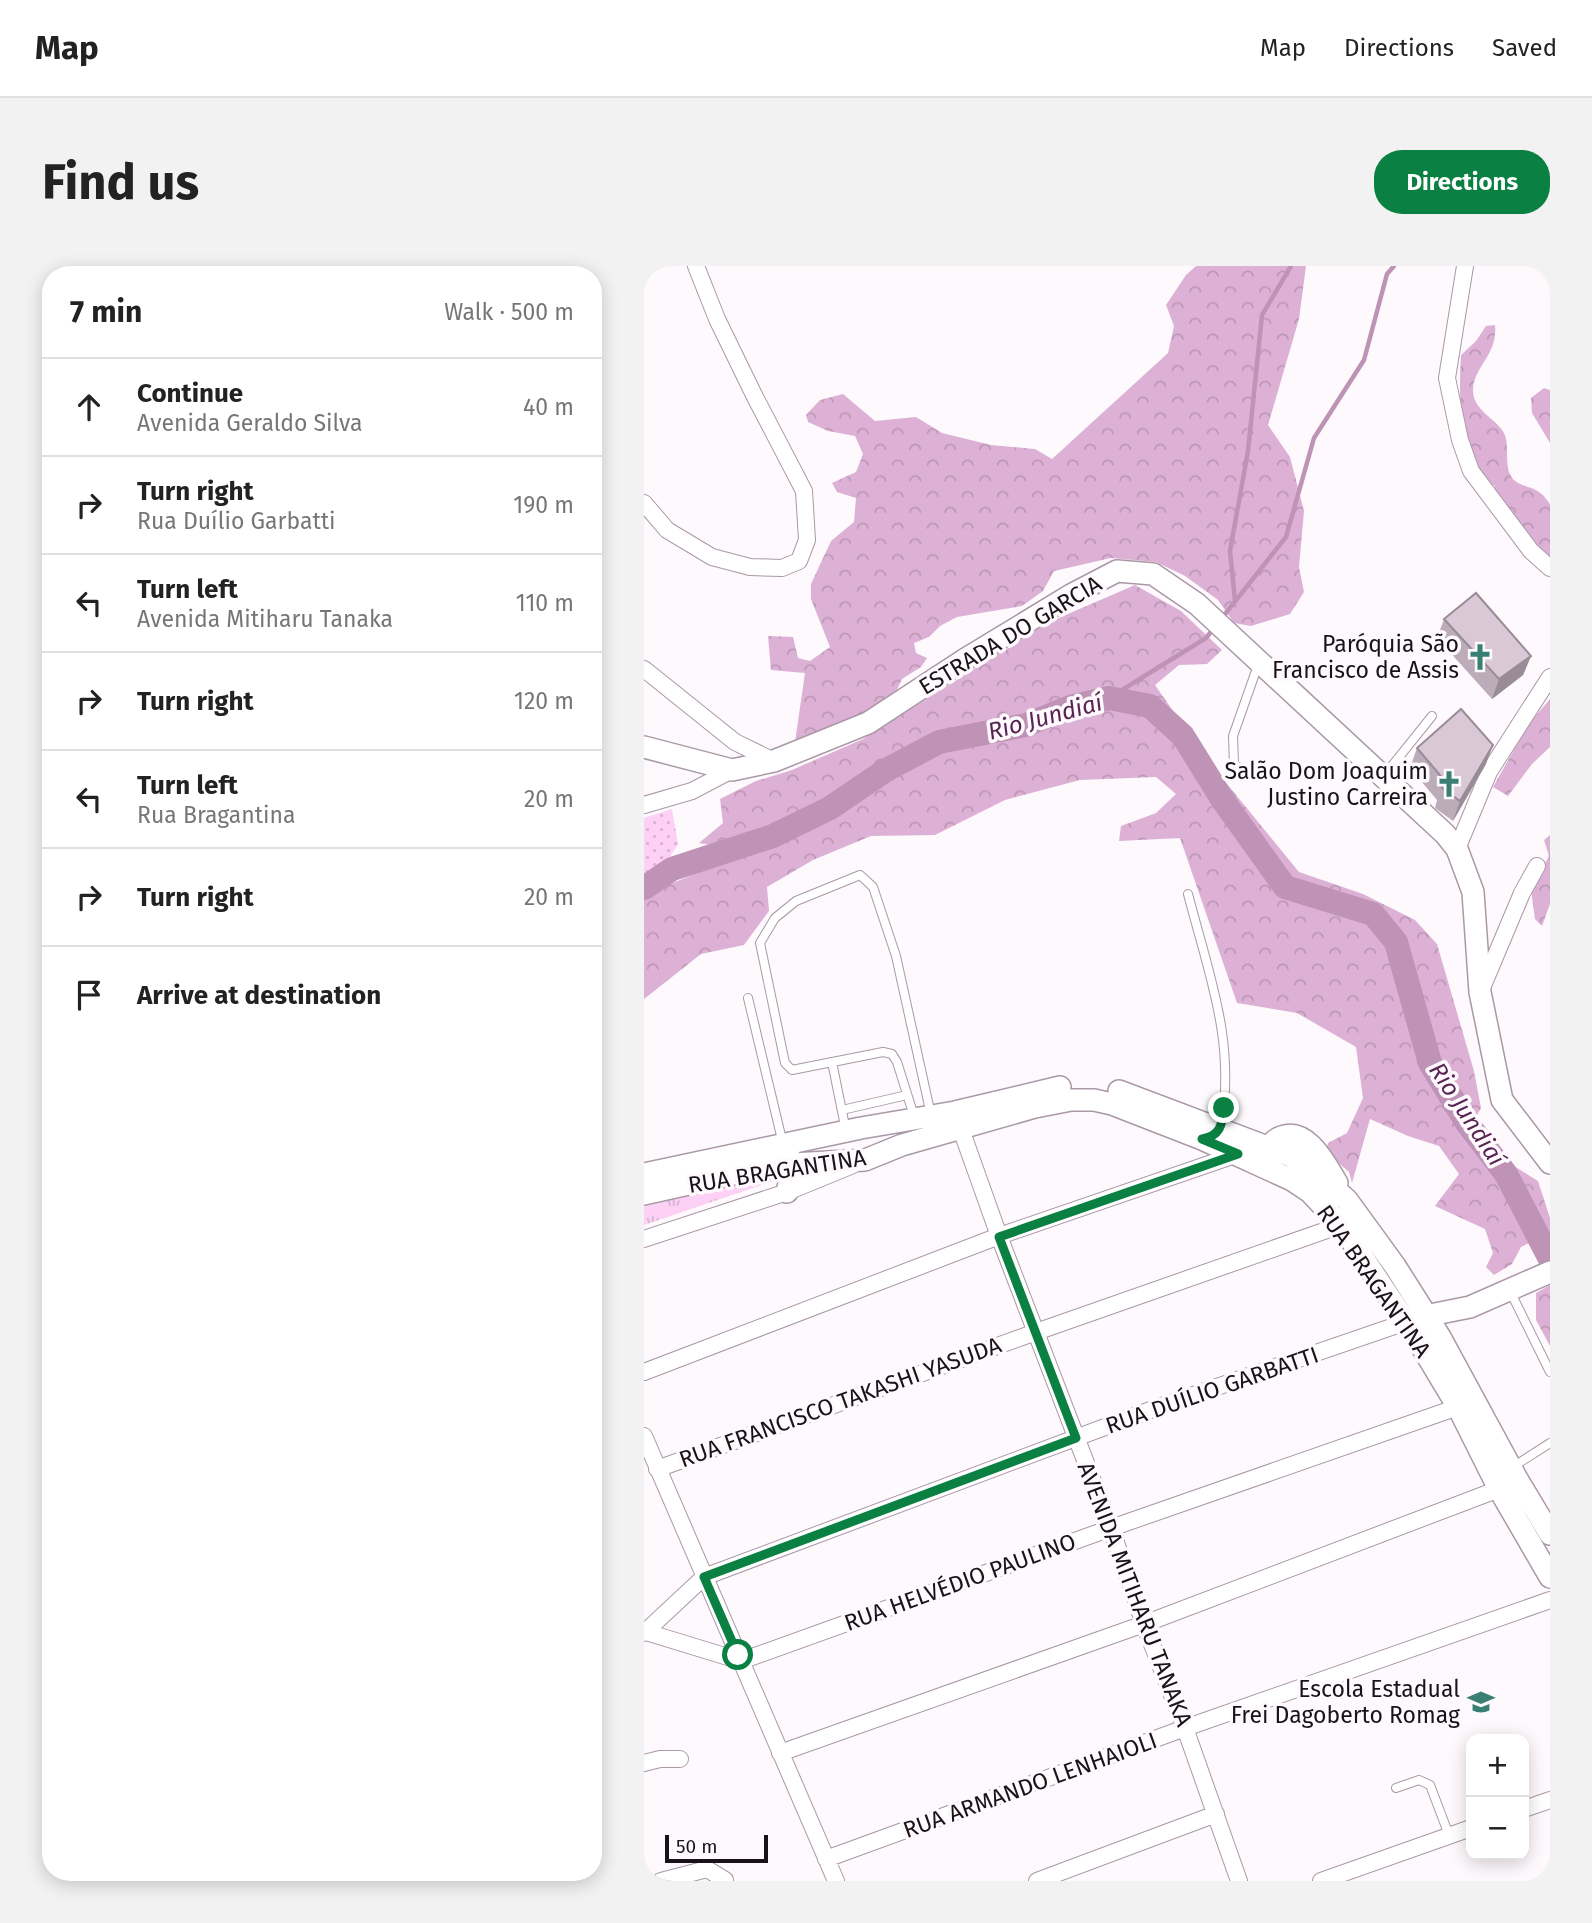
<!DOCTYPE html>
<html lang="en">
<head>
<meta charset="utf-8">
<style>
  body { margin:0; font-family:"Fira Sans",sans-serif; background:#f2f2f2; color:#222 }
  .controls { position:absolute; right:21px; bottom:21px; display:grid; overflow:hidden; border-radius:14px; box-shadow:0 4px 18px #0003 }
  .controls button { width:63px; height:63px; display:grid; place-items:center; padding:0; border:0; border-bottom:2px solid #e0e0e0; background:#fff; color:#222; font:35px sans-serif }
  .scale { position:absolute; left:21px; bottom:18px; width:103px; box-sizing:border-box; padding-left:7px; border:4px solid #191318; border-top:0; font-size:19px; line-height:24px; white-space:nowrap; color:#191318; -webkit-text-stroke:5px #fdf9fc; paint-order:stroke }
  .stop { position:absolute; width:21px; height:21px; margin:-16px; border:5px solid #0b8043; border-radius:50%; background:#fff }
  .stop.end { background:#0b8043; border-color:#fff; box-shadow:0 2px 7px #0008 }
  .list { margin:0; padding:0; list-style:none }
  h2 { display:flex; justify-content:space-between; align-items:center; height:91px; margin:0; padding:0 28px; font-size:30px }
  h2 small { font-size:23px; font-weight:400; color:#767676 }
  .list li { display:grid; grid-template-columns:46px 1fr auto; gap:21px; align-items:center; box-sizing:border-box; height:98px; padding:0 28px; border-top:2px solid #e0e0e0 }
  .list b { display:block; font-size:26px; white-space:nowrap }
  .list p { margin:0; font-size:23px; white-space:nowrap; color:#767676 }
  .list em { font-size:23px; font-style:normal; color:#767676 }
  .icon { flex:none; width:38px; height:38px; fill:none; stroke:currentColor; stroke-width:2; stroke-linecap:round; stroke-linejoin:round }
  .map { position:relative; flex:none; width:906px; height:1615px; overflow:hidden; border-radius:28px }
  header { display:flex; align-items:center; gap:42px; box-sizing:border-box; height:98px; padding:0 35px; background:#fff; border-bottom:2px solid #e0e0e0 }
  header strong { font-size:33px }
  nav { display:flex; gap:38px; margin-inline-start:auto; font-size:24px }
  .intro { display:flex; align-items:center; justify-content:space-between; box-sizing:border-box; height:168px; padding:0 42px }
  h1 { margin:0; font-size:49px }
  .button { padding:18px 32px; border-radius:28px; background:#0b8043; color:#fff; font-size:24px; font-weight:700 }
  main { display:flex; gap:42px; padding:0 42px }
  aside { flex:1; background:#fff; border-radius:28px; box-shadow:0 4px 18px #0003 }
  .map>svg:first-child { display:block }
  .grass { fill:url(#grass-tufts) }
  .forest { fill:url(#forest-crowns) }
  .park { fill:url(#park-dots) }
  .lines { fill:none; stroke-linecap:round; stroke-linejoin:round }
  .stream { stroke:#be93b6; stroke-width:4.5 }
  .river { stroke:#be93b6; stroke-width:24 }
  .lane-casing { stroke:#aa98a7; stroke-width:10 }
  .street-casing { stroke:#aa98a7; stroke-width:18 }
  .secondary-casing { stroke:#aa98a7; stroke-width:24 }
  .lane { stroke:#fff; stroke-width:8 }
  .street { stroke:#fff; stroke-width:16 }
  .secondary { stroke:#fff; stroke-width:21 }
  .wall { fill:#bcacb9 }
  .shaded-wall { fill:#998c96 }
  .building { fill:#dbc8d7; stroke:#998c96; stroke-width:2 }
  .route { stroke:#0b8043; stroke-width:9 }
  .labels { text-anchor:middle; stroke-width:7; stroke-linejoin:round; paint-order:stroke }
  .street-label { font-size:23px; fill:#191318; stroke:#fdf9fc }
  .poi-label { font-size:23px; fill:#191318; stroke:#fdf9fc; text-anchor:end }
  .water-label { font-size:24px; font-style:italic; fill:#582452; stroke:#fdf9fc }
</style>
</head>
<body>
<header>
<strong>Map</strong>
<nav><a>Map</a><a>Directions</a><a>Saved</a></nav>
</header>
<div class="intro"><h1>Find us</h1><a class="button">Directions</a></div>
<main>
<aside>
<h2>7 min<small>Walk · 500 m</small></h2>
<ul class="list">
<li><svg class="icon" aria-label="ahead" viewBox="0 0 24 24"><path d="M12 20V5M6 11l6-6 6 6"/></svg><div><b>Continue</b><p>Avenida Geraldo Silva</p></div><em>40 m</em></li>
<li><svg class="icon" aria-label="right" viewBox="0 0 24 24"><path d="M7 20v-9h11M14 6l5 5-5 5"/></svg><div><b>Turn right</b><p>Rua Duílio Garbatti</p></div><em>190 m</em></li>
<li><svg class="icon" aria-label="left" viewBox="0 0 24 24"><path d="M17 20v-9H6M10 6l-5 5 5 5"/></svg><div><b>Turn left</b><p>Avenida Mitiharu Tanaka</p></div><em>110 m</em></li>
<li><svg class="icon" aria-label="right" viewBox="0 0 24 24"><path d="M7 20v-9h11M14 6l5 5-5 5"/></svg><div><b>Turn right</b></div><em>120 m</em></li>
<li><svg class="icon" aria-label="left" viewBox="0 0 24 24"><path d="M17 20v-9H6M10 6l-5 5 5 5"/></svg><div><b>Turn left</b><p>Rua Bragantina</p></div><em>20 m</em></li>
<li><svg class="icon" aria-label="right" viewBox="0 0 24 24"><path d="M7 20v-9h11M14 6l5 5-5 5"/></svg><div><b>Turn right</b></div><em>20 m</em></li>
<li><svg class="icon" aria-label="arrive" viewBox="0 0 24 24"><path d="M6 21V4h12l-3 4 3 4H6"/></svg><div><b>Arrive at destination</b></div></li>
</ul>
</aside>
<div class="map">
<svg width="906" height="1615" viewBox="0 0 906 1615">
  <defs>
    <pattern id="grass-tufts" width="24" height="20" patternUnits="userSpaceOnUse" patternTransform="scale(1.75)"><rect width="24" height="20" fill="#fdd0f5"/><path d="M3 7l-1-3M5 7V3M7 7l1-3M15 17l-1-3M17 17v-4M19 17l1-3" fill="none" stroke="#d8b2d1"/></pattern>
    <pattern id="forest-crowns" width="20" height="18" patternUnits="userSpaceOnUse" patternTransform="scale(1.75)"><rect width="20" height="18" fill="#ddb1d5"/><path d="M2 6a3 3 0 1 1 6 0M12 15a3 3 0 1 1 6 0" fill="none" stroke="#bd97b6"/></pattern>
    <pattern id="park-dots" width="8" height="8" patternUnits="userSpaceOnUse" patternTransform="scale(1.75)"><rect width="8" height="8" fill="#fdd0f5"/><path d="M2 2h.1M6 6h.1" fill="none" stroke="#d8b2d1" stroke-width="1.8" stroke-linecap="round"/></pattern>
  </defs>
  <rect width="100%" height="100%" fill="#fdf9fc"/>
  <!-- grass -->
  <path class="grass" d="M137 905 138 912 0 959V941Z"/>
  <!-- forest -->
  <path class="forest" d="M552 0H662L655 53 624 159 646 191 660 245 655 301 660 326 646 348 607 360 590 357 574 334 541 310 512 296 467 292 410 305 399 325 378 340 313 351 296 360 285 371 270 377 272 387 283 392 277 401 258 413 251 428 225 444 151 476 161 407 127 404 124 370 149 371 154 392 166 395 186 381 167 333V318L187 275 210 256 212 232 193 226 188 217 212 206 219 188 211 170 184 165 164 156 162 149 176 134 199 128 231 155 272 151 298 167 347 179 391 183 408 193 524 87 530 60 522 39 542 9Z
    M851 59C854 89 830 100 829 124 829 145 851 151 860 167 866 180 860 198 867 210 872 220 887 220 895 226 899 228 903 234 906 238V296L855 234 850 219 843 221C816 180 814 137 817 89L832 75 842 60Z
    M900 122 906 124V177L888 147 887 132Z
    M491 319 537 345 578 384 563 398 535 399 511 419 561 491 655 606 719 628 771 654 793 678 830 805 837 842 821 870 894 915 906 952V967L877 981 868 998 850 1009 842 1001 849 987 841 963 791 940 815 908 795 880 764 870 726 853 708 917 705 906 682 886 684 877 703 867 719 832 712 781 653 747 593 737 536 572 475 575 477 560 512 547 532 528 512 511 436 514 361 534 291 569 227 570 169 594 123 621 125 645 100 679 57 688 0 733V634L26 618 106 586 55 577 79 557 76 533 112 515 148 504 219 473 403 357Z
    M906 433V481L888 498 864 530 849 521 884 459Z
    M906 569V638L898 660 891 653 887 624 905 590 900 574Z
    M906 1019V1080L892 1054V1027Z"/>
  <!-- park -->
  <path class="park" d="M28 543 34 578 22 597 0 609V552Z"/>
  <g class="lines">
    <!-- stream -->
    <path class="stream" d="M591 335 586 285 604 185 618 49 647 0
      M578 352 642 271 670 172 720 94 743 8 750 0
      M465 432 562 372 570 362"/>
    <!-- river -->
    <path class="river" d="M0 622 28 603 129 570 186 542 242 504 295 476 382 459 426 441 465 432 506 440 539 470 578 533 641 621 729 648 752 676 786 797 823 857 862 908 906 993"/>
    <defs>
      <path id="lane" d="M602 508 590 498 589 470 614 399
        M739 511 788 450
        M544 628C565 709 592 776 577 861
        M104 732 139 878
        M188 796 202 865
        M198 844 263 829
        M270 850 253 796 248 788 239 786 148 804 141 797 116 677 131 652 152 635 216 609 229 621 252 690 287 849
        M866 1025 906 1106
        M867 1202 906 1177
        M752 1522 775 1514 786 1519 805 1569"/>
      <path id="street" d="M821 0 803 112 816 174 827 205 887 285 906 302
        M0 237 23 264 68 291 106 301 138 302 155 295 163 274 160 225 110 129 73 53 52 0
        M0 403 91 476 130 495
        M0 539 48 525 88 504
        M813 583 845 506 906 411
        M838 722 878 627 893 600
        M313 852 355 970 467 1262 500 1358 541 1462 595 1615
        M0 973 143 926 209 899
        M0 1106 355 970 594 888
        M0 1170 192 1615
        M13 1203 392 1066 697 959
        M2 1366 97 1395
        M0 1367 60 1311 509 1143 762 1056
        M97 1395 467 1262 814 1141
        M136 1487 500 1358 855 1223
        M0 1497 16 1493H36
        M880 1543 906 1534
        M182 1593 541 1462 906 1334
        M17 1615 63 1603 81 1614
        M393 1615 572 1548
        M677 1615 827 1562"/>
      <path id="secondary" d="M0 481 88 504 130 495 224 457 320 394 427 329 473 305 509 308 553 338 801 568 813 583 829 626 836 726 858 834 906 897
        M475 825 647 890 678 912 703 934 751 1000 796 1071 873 1213 906 1268
        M624 891C625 882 627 876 635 872 663 859 682 899 693 917
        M0 908 217 862 311 846 416 821
        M143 926 149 902 144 887
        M0 928 89 908 148 898 221 894 258 879 391 841 427 834H450L468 838 558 873 648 914 666 926 697 959 772 1071 814 1141 855 1223 906 1311
        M781 1050 826 1041 906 1006"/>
    </defs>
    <!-- lane casing -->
    <use href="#lane" class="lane-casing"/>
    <!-- street casing -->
    <use href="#street" class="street-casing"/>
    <!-- secondary casing -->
    <use href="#secondary" class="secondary-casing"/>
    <!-- lane -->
    <use href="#lane" class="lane"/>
    <!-- street -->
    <use href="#street" class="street"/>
    <!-- secondary -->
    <use href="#secondary" class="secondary"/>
  </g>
  <!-- wall -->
  <path class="wall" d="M800 353 887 390 879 409 848 433 793 372Z
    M773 482 842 498 809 555 791 542 793 534 766 502Z"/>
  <!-- shaded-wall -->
  <path class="shaded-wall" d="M887 390 879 409 848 433 855 413Z
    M849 479 842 498 809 555 816 535Z"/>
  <!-- building -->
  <path class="building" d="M832 327 887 390 855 413 800 353Z
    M817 443 849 479 816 535 798 522 801 515 773 482Z"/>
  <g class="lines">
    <!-- route -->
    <path class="route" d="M94 1389 60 1311 432 1172 355 971 594 888 558 873C577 870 578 858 580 842"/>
  </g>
  <!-- icons -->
  <defs>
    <symbol id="church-bare" viewBox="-9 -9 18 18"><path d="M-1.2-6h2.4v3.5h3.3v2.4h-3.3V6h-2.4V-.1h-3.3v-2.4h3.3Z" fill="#397f74" stroke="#fdf9fc" stroke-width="2.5" paint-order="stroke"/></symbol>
    <symbol id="school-bare" viewBox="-9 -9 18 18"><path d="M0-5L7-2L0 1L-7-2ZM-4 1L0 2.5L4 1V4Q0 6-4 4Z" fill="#397f74" stroke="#fdf9fc" stroke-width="2.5" paint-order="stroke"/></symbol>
  </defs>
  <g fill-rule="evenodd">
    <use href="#church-bare" x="817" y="372" width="38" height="38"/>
    <use href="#church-bare" x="786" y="499" width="38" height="38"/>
    <use href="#school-bare" x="818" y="1417" width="38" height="38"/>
  </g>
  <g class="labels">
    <!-- street labels -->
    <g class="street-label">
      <text transform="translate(366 369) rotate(-31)" y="8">ESTRADA DO GARCIA</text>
      <text transform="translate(133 905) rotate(-9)" y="8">RUA BRAGANTINA</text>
      <text transform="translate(730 1015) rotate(55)" y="8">RUA BRAGANTINA</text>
      <text transform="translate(568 1124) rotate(-19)" y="8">RUA DUÍLIO GARBATTI</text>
      <text transform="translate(196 1136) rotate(-20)" y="8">RUA FRANCISCO TAKASHI YASUDA</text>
      <text transform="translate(316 1316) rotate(-20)" y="8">RUA HELVÉDIO PAULINO</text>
      <text transform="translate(491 1328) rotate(69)" y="8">AVENIDA MITIHARU TANAKA</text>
      <text transform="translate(386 1519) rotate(-20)" y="8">RUA ARMANDO LENHAIOLI</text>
    </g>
    <!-- poi labels -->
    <g class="poi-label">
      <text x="815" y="386">Paróquia São<tspan x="815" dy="26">Francisco de Assis</tspan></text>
      <text x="784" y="513">Salão Dom Joaquim<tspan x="784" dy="26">Justino Carreira</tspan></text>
      <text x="816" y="1431">Escola Estadual<tspan x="816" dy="26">Frei Dagoberto Romag</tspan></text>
    </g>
    <!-- water labels -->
    <g class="water-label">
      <text transform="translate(401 451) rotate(-15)" y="8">Rio Jundiaí</text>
      <text transform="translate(823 848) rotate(57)" y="8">Rio Jundiaí</text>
    </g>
  </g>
</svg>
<div class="controls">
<button>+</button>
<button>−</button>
</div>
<div class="scale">50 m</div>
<div class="stop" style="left:94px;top:1389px"></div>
<div class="stop end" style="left:580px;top:842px"></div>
</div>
</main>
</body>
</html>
